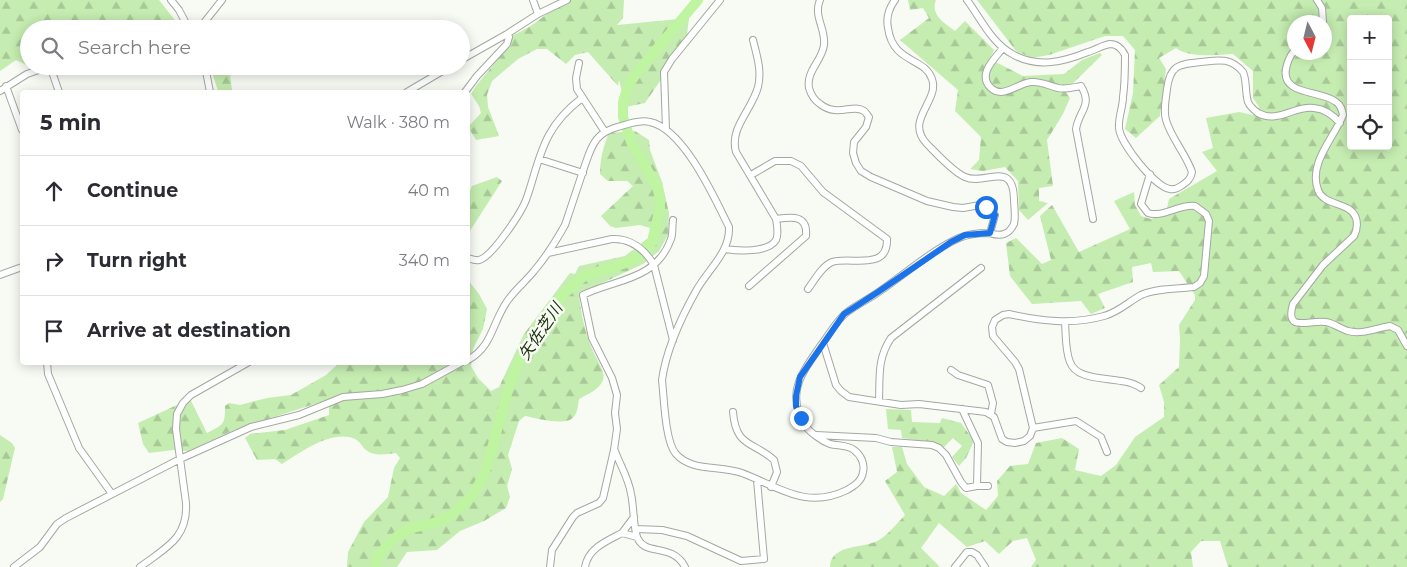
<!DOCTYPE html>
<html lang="en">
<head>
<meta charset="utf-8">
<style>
  body { margin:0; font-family:Montserrat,"Noto Sans JP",sans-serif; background:#f2f2f3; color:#2b2b33 }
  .controls { position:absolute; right:15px; top:15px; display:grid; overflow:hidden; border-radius:5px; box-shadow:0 2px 12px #0003 }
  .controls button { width:45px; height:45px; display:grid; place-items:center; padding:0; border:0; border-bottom:1px solid #e1e1e2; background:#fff; color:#2b2b33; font:25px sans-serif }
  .compass { position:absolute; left:1287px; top:15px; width:45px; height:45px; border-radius:50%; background:#fff; box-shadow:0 2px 12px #0003; rotate:173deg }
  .stop { position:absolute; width:15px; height:15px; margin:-11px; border:4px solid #1a73e8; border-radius:50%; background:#fff }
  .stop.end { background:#1a73e8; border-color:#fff; box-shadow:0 1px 5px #0008 }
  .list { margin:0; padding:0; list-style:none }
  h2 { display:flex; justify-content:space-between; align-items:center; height:65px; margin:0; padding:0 20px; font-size:21px }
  h2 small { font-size:16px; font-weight:400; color:#7c7c81 }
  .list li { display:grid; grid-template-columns:32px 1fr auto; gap:15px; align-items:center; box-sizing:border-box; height:70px; padding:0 20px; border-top:1px solid #e1e1e2 }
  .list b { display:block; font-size:19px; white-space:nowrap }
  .list em { font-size:16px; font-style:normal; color:#7c7c81 }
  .icon { flex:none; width:28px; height:28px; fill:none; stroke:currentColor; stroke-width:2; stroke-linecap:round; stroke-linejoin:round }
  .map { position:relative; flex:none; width:1407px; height:567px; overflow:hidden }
  .search { position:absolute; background:#fff; box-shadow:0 2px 12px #0003; left:20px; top:20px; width:450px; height:55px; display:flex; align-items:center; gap:12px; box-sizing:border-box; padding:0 18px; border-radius:28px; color:#7c7c81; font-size:19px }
  .panel { position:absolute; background:#fff; box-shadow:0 2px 12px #0003; left:20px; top:90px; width:450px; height:275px; border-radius:5px }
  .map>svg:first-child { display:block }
  .forest { fill:url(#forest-firs); fill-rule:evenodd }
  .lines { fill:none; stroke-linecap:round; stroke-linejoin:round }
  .river { stroke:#bff5a0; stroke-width:10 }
  .minor-casing { stroke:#a3a8a1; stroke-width:8 }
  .minor { stroke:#fff; stroke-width:6 }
  .route { stroke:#1a73e8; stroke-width:6 }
  .labels { text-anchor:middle; stroke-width:5; stroke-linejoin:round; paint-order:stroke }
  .water-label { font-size:16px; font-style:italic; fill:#1b300e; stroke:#f7fbf4 }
</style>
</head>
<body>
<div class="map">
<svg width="1407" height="567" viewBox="0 0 1407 567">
  <defs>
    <pattern id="forest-firs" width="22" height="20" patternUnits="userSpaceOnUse" patternTransform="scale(1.25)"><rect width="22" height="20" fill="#c5ecb1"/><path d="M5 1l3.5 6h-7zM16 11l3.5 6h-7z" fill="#a8c997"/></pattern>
  </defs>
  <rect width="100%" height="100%" fill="#f7fbf4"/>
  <!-- forest -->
  <path class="forest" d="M0 0H159L182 29H29V66L16 60 0 71Z
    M561 0H624L623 18 617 25 689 18 686 43 645 103 626 107 619 80 618 86 588 52 575 55 566 64 547 49H537L518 59 492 81 487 95 488 107 499 136 476 140 468 127 481 113 479 106 471 94 475 87 508 47 513 35C532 28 547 14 561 0Z
    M908 0H936C930 15 945 23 955 31L965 21 994 50 990 59 1023 76 1064 74 1082 60 1100 53 1102 55 1065 91 1070 98 1063 114 1047 140 1053 186 1039 188V201L1048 203 1028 220 1019 210 1018 181 1005 167 983 171 970 169 979 160 981 137 955 111 958 90 900 40 929 18 923 8 910 10Z
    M977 0H1407V567H1228L1220 541H1201L1191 552 1193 567H1031L1036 560 1027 538 1013 541 999 554 985 541 967 547 939 523 921 548 940 567H830C831 543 865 549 879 540 888 535 898 522 905 515L885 481 897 472 892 447H902L907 464 924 487 944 496 956 484 961 493 986 510 998 496 997 481 1010 466 1028 464 1036 443 1062 438 1079 449 1075 470 1101 476 1116 465 1135 437 1164 417V402L1159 385 1179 367 1180 340 1179 325 1195 300V295L1179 271 1153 272 1151 263 1132 267 1133 282 1098 294 1105 308 1091 314 1081 301 1032 304 1010 276 1006 243 1016 238 1042 264 1051 260 1040 216 1052 205 1079 252 1130 229 1114 201 1134 192 1135 205 1141 216 1151 219 1166 213 1169 199 1217 171 1202 152 1213 148 1206 118 1239 112 1253 115 1259 107 1253 98V71L1233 54C1218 55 1188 58 1176 48L1159 58 1166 69 1160 116 1136 138 1125 129 1133 93 1135 50 1123 36H1105L1049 55 1032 58 1016 51ZM1351 19H1388V146H1351ZM1294 22H1324V52H1294Z
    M210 66H229L232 90 218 91Z
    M635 131 649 140 650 150 662 182 669 213 668 235 659 251 643 264 579 294C581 314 585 333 593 351 596 359 606 372 603 380 599 390 588 394 579 399 578 404 578 411 575 415 569 428 536 418 525 416L519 421 508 455 512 469 507 486 510 497 506 508 484 521 460 531 437 550 407 552 397 567H347L348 552 364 522 388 497 394 468 400 458 396 453C386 454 374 457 366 450 362 447 360 441 355 439 332 429 301 452 282 464L275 459 257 460 245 438 250 434 285 430 329 415V406L324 401 234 430 188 451 173 450 149 453 143 444 138 423 190 399 207 433C224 424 225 425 225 406L229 403 240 405 267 398 291 395 326 375 339 363 468 362V280L479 294 487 309 483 329 473 349 471 366 478 378 491 391 499 387 524 334 570 273 575 274 579 266 625 256 648 238 650 228 640 225 616 228 610 226 601 216 633 186 627 181H608L600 174C600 159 603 147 609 133Z
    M497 177 502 181 468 234V195L472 186Z
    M886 409 911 410 912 422 940 423 942 418 961 423 974 441 966 458 959 466 952 457 962 446 953 438 944 447 936 443 902 438 901 430 888 429Z
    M0 435 12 443 15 448 3 499 0 502Z"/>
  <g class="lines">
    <!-- river -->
    <path class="river" d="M376 567 377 557 391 541 407 529 438 522 454 513 471 497 483 477 489 459 508 390 517 366 533 335 551 309 566 292 584 276 629 262 639 256 652 242 660 208 659 194 656 185 631 142 623 117V102L628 86 639 70 698 0"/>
    <defs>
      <path id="minor" d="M171 0 179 10 189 29
        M533 0 538 14
        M820 0C813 16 826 29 824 45 822 61 806 71 809 88 811 95 814 100 820 104 838 118 853 103 864 111 866 112 867 115 869 117L866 127 854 142 853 153 856 163 861 171 871 177 927 201 953 207 963 208 980 205 986 207 995 215 990 233
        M967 0C981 19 992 44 1014 55 1039 68 1063 62 1088 52 1095 50 1103 45 1110 44 1117 44 1122 49 1125 55 1125 69 1125 83 1123 97 1123 107 1118 118 1119 128 1120 143 1155 187 1170 189 1174 190 1178 188 1181 186 1187 182 1191 179 1192 172 1186 154 1171 138 1166 120 1163 110 1166 99 1167 89 1170 65 1179 64 1201 62 1219 60 1230 57 1243 72 1247 81 1245 92 1248 102 1250 107 1254 110 1258 113 1278 124 1295 105 1314 108 1324 109 1333 115 1340 123
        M1317 0 1322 8 1323 22
        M199 29 222 0
        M1003 48C994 59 977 75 991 88 994 91 998 92 1001 92 1012 91 1021 83 1031 82 1041 81 1049 86 1058 88 1065 90 1074 87 1081 86 1093 106 1079 110 1076 129L1093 219
        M1294 51C1290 56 1287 63 1286 69 1281 96 1322 90 1336 102 1341 105 1342 110 1343 115 1334 138 1308 163 1318 190 1324 207 1350 201 1356 218 1358 225 1357 230 1354 236L1323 265 1293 304C1284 334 1310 319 1326 322 1333 323 1341 329 1348 331 1362 335 1376 328 1390 326L1398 330 1407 346
        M461 60 507 34 538 14 567 0
        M579 63 576 78 577 89 605 132
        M50 66 59 92
        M205 66 210 92
        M6 86 22 130
        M0 91 27 74 50 66
        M407 92 451 66
        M465 92 477 76 507 44 509 37 507 34
        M666 129 664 72 672 59 720 0
        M539 159 583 173
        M751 175 775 161H791L801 166 823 192 887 239C888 272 850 256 832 262 822 266 814 281 808 289
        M725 249C738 251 768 253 776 240 779 234 777 225 776 219L736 152C729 128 752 110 758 87 762 71 757 56 753 40
        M548 253 612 239C631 238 645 250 654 265L673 340
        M468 258C471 259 475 261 479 260 492 257 521 213 526 200 534 178 538 155 549 135 557 120 569 108 582 98
        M0 275 22 267
        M749 286 806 236C808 214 791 217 776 219
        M1065 322C1066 335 1065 350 1070 362 1078 385 1122 374 1141 388
        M823 343 836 385 841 391 849 397 901 405 919 404 986 412 994 417 1002 439 1007 442 1015 443 1024 441 1030 436 1033 428 1019 369 1015 362 993 336 992 327 995 320 1003 315 1009 314C1041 321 1072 325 1104 316 1119 312 1128 302 1141 295 1157 288 1177 289 1194 287L1200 283 1204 276 1209 221 1206 214 1195 206C1179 204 1163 218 1148 213L1141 204 1150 174
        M468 360C493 346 492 322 508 300 516 289 526 281 534 271 546 257 556 241 565 225 571 207 577 189 583 171 587 160 590 147 597 139 604 130 617 127 628 124 635 122 643 120 650 122 684 129 715 199 729 227 730 253 708 269 696 291 682 316 666 351 662 380 664 397 665 442 676 454 692 472 720 465 742 473 779 487 806 510 847 490 854 486 862 481 863 472 865 464 861 455 854 450 848 445 838 446 830 444 822 441 811 433 806 427 802 423 801 418 799 413 789 386 807 366 821 345 829 335 836 321 846 313 856 305 869 299 880 291 905 274 932 250 959 238 968 234 979 233 989 233 993 234 999 236 1004 234 1008 233 1012 228 1014 224 1016 216 1014 207 1014 199 1013 159 985 186 965 177 953 172 936 153 927 144 904 120 940 101 932 79 925 57 893 64 888 28 886 18 889 8 895 0
        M47 362 48 374 79 448 112 494
        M951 370 958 375 988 385 993 403 991 414
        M879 400C880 377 877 359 891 338L981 268
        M733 412C736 448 753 441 774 460L777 472 771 487
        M1033 428 1076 421 1101 437 1107 452
        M816 435 876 438 891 442 932 445 939 448 946 455 961 482 966 488 977 486 978 443 962 409
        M615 451C620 465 629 479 631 494 634 505 633 530 638 539 646 556 673 543 685 567
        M977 486H988
        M636 529 662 530 687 536 741 561 764 559 757 480
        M622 533 634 517
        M14 567 40 547 57 524 66 518 180 459 251 427 299 415 343 397 382 394 402 390 422 384 462 362
        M140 567C165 548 188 539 186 503L176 429 177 414 183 403 191 395 249 362
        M550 567 552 550 573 517 577 513 599 503 603 498 614 450 617 429 615 413 617 395 612 378 592 338 583 295C615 279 656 281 671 239 673 234 672 226 673 220
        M585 567C588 548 607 541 622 533L637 537
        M955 567 967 552H972L977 555 985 567"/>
    </defs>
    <!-- minor casing -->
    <use href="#minor" class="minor-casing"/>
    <!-- minor -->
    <use href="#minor" class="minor"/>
  </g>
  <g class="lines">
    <!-- route -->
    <path class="route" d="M801 418 796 406V396L800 377 844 314 878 292 951 242 965 235 990 233 995 215 986 207"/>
  </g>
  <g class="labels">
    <!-- water labels -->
    <g class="water-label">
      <text transform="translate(540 331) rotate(-56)" y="6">矢佐芝川</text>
    </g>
  </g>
</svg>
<div class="controls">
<button>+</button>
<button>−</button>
<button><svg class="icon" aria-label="locate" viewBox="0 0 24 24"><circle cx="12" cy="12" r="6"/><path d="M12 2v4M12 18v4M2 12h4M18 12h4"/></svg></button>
</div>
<svg class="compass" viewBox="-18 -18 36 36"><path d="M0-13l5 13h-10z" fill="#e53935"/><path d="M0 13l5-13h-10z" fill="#7c7c81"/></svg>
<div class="stop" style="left:986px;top:207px"></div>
<div class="stop end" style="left:801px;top:418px"></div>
<div class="search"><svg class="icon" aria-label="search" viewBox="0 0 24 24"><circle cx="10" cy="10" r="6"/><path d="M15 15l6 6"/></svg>Search here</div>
<section class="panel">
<h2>5 min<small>Walk · 380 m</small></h2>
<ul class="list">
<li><svg class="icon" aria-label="ahead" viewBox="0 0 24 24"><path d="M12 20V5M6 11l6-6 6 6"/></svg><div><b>Continue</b></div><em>40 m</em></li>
<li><svg class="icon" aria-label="right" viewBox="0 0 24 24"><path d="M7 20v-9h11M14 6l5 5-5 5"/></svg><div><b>Turn right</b></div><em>340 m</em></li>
<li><svg class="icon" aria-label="arrive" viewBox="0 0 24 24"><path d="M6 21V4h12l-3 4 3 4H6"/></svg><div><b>Arrive at destination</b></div></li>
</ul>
</section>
</div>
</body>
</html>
